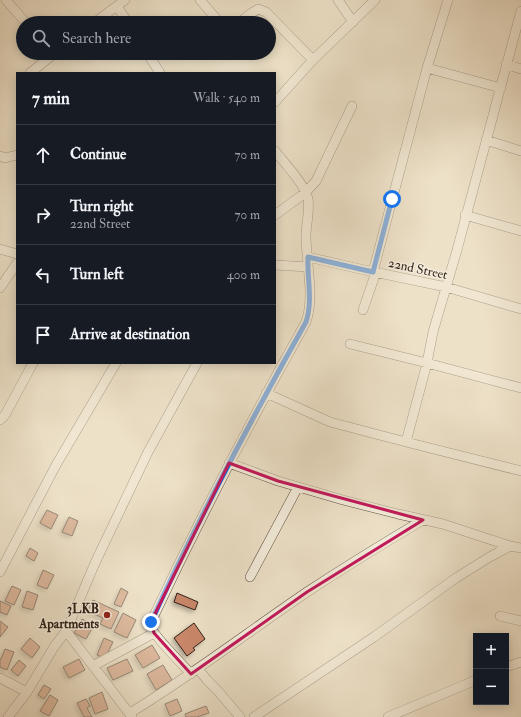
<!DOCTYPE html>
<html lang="en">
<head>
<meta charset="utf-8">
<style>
  body { margin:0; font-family:"IM FELL Double Pica",serif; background:#242831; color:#f1f3f6 }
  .controls { position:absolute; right:12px; bottom:12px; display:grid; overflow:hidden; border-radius:0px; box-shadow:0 2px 10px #0003 }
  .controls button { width:36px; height:36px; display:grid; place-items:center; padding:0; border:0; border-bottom:1px solid #363941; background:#171b24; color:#f1f3f6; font:20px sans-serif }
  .stop { position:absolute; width:12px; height:12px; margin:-9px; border:3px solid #1a73e8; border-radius:50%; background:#fff }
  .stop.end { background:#1a73e8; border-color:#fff; box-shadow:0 1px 4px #0008 }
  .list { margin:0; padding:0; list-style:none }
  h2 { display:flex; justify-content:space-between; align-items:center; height:52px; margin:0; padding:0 16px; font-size:17px }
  h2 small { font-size:13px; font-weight:400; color:#9ea1a6 }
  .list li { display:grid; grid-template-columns:26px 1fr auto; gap:12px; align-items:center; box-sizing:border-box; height:60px; padding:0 16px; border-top:1px solid #363941 }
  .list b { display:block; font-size:15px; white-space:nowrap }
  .list p { margin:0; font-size:13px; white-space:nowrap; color:#9ea1a6 }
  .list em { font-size:13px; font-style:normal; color:#9ea1a6 }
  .icon { flex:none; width:22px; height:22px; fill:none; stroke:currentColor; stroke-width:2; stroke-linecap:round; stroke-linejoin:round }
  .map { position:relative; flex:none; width:521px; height:717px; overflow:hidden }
  .search { position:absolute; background:#171b24; box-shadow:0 2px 10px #0003; left:16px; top:16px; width:260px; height:44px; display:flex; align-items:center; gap:10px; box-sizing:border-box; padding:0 14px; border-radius:22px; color:#9ea1a6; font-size:15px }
  .panel { position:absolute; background:#171b24; box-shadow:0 2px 10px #0003; left:16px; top:72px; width:260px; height:292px; border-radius:0px }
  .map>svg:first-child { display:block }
  .building { fill:#ca876b; stroke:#301f17; filter:url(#shadow) }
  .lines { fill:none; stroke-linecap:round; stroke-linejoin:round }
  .minor-casing { stroke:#5f5043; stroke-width:10 }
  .minor { stroke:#f3ecdb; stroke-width:9 }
  .route { stroke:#1a73e8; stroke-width:5 }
  .marked { fill:none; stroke:#c2185b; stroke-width:3; stroke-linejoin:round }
  .poi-dot { fill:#8f2418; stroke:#f3ecdb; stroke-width:1.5 }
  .labels { text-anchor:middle; stroke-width:3; stroke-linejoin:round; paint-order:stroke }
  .street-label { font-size:13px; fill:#301f17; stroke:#f3ecdb }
  .poi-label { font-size:13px; font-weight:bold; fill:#301f17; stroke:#f3ecdb; text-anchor:end }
</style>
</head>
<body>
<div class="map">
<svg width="521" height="717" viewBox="0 0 521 717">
  <defs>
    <filter id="shadow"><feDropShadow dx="-2.5" dy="2.5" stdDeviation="2" flood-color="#0004"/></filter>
  </defs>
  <rect width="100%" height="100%" fill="#ede1c8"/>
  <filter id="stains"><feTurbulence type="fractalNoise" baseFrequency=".005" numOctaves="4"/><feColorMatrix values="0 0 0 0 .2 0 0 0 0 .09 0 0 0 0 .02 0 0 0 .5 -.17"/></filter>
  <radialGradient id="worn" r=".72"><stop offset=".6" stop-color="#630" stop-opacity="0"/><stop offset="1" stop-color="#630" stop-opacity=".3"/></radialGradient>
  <!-- building -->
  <path class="building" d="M47 510 58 515 51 529 40 523Z
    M69 517 78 521 72 536 62 532Z
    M30 548 38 553 34 561 26 556Z
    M43 570 54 575 47 589 37 585Z
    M12 586 21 590 14 605 5 601Z
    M121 588 128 592 121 607 114 604Z
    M27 591 38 595 33 610 22 607Z
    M177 593 198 602 195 610 174 602Z
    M93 600 119 612 111 629 100 624 103 618 88 611Z
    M0 601 11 606 7 615 0 612Z
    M123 613 136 620 127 638 114 632Z
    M82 619 94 625 86 639 74 633Z
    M0 621 8 627 0 637Z
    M194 623 205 639 193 648 195 650 187 656 174 638Z
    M30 638 40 647 32 658 21 649Z
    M104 638 113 642 105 658 97 655Z
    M152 645 160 658 143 668 135 655Z
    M5 649 14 652 7 670 0 667V659H1Z
    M79 659 85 670 69 678 63 667Z
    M127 659 133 671 113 680 107 668Z
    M19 660 26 666 18 676 11 670Z
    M163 665 172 680 156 690 147 674Z
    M44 685 51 689 44 699 38 695Z
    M102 692 108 709 95 714 89 698Z
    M50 695 58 700 49 716 40 711Z
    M86 699 90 706 87 708 92 717H84L77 703Z
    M177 699 182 711 170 716 165 704Z
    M206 706 209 713 197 717H186L185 714Z"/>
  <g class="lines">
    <defs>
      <path id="minor" d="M6 0 26 23
        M200 0 220 23
        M338 0 353 22
        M117 6 128 23
        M94 23 125 0
        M239 23 250 14 258 9 266 12 313 60
        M147 53 160 73
        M506 64 521 69
        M427 68 501 88
        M30 73 55 53
        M275 102 313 60 375 0
        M486 140 521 151
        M0 156 5 158 17 155
        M275 215 305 193 316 181 352 106
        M465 215 521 231
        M0 249 17 254
        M308 257 360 269 446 287 521 309
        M275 265 308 267
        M373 272 427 68 448 0
        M0 288 17 263
        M363 310 376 272
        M350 344 427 363 521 388
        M266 393 330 422 406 442 521 471
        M0 420 5 415 33 363
        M406 442 427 363 433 332 457 250 521 11
        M229 463 278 481 343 500 398 514 443 524 510 546 521 548
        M0 572 56 465 116 363
        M250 577 298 487
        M500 616 521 621
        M66 631 93 666 132 717
        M93 666 154 633
        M506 667 521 662
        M198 669 207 680 218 691 240 717
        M191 674C184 666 151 633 150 625 150 624 151 623 151 622 199 520 251 420 306 322 315 297 306 262 306 236 306 225 310 209 308 199 304 183 285 164 275 151
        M0 678 27 692
        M130 713C191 676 248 632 307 592 345 567 384 543 423 520
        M8 717 27 692 54 647 66 631 95 563 148 452 197 363
        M254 717 374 637 456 578 488 558 510 546
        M388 717 476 680"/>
    </defs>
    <!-- minor casing -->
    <use href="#minor" class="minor-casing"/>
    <!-- minor -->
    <use href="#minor" class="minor"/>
  </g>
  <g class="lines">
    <!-- route -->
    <path class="route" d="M151 622C198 519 251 420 306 322 313 301 307 278 308 257L373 272 392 199"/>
  </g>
  <!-- marked area -->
  <path d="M0 0H521V717H0ZM229 463 278 481 423 520 307 592 191 674 154 633 151 622Z" fill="#ede1c8" fill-opacity=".55" fill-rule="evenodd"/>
  <path class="marked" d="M229 463 278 481 423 520 307 592 191 674 154 633 151 622Z"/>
  <!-- markers -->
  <circle class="poi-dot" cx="107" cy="615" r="4"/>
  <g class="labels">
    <!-- street labels -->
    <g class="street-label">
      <text transform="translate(418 268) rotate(12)" y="5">22nd Street</text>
    </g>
    <!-- poi labels -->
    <g class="poi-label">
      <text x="99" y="613">3LKB<tspan x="99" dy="15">Apartments</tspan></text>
    </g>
  </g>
  <rect width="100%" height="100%" filter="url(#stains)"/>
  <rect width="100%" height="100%" fill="url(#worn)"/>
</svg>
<div class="controls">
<button>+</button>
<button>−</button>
</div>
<div class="stop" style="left:392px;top:199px"></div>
<div class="stop end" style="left:151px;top:622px"></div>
<div class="search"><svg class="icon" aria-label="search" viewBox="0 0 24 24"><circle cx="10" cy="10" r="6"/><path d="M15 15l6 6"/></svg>Search here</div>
<section class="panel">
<h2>7 min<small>Walk · 540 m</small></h2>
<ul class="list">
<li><svg class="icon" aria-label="ahead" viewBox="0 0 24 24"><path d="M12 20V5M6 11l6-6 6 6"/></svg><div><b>Continue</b></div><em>70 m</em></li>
<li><svg class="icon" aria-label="right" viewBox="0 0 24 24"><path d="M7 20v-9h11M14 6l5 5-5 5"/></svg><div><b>Turn right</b><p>22nd Street</p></div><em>70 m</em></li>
<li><svg class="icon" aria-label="left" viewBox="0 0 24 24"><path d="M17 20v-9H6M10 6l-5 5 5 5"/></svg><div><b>Turn left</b></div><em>400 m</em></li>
<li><svg class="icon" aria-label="arrive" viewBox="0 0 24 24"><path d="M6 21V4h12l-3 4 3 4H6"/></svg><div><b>Arrive at destination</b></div></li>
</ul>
</section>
</div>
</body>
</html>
